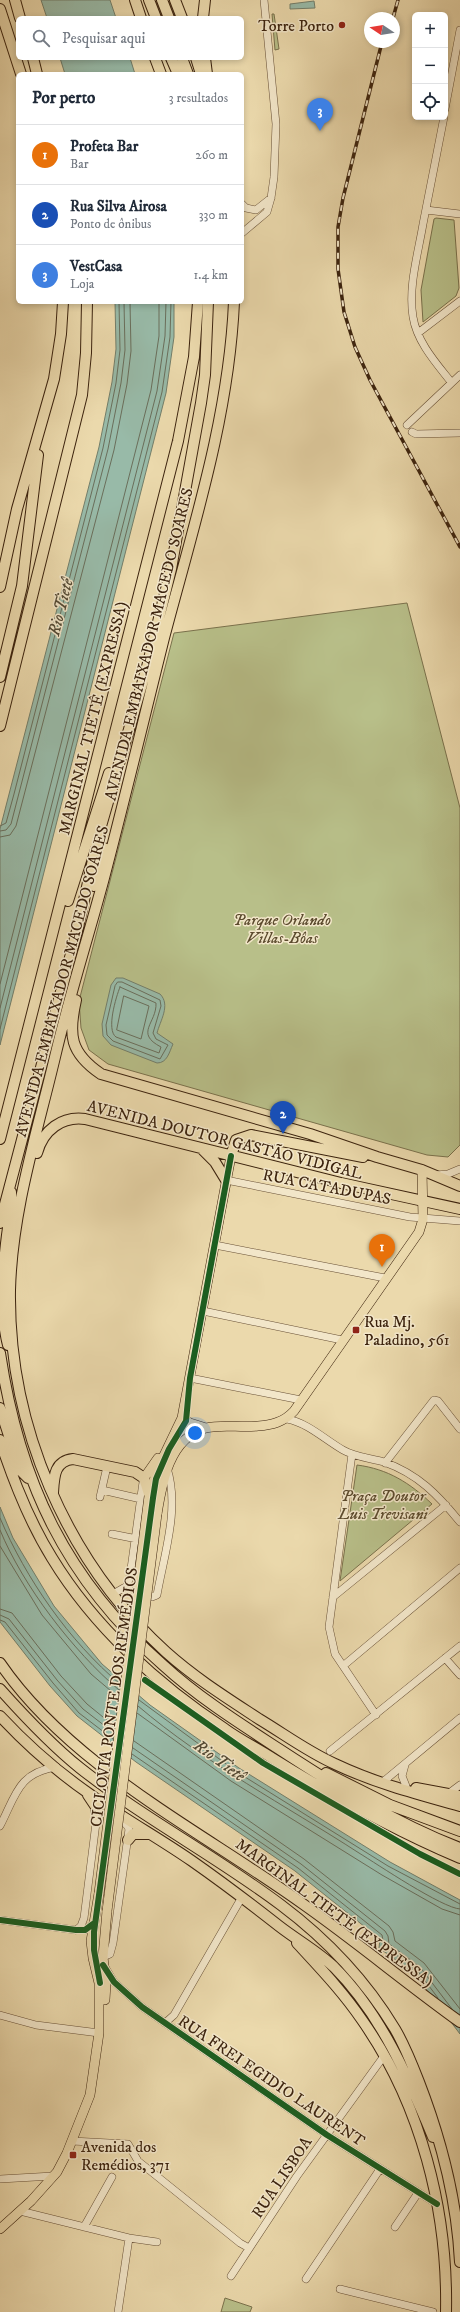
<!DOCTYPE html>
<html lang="pt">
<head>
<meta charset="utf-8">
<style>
  body { margin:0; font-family:"IM FELL DW Pica",serif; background:#f6f6f7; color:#1f2937 }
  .controls { position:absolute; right:12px; top:12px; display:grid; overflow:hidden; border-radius:6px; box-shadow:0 2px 6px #0003 }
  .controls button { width:36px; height:36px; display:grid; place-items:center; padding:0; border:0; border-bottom:1px solid #e0e1e3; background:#fff; color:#1f2937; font:20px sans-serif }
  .compass { position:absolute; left:364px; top:12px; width:36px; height:36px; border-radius:50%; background:#fff; box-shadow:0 2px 6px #0003; rotate:282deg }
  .you { position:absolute; left:195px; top:1433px; width:14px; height:14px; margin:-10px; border:3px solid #fff; border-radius:50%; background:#1a73e8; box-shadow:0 0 0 6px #1a73e833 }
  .badge { display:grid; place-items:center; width:26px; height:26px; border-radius:50%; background:#0b8043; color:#fff; font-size:13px; font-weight:700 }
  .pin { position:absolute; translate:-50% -33px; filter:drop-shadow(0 1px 2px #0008) }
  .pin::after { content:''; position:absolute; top:21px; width:14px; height:12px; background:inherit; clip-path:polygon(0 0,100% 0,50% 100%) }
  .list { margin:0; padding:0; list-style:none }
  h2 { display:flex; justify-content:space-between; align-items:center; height:52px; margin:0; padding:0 16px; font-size:17px }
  h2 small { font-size:13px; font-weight:400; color:#747a83 }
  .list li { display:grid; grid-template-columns:26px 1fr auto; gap:12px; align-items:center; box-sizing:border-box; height:60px; padding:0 16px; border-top:1px solid #e0e1e3 }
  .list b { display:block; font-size:15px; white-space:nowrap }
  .list p { margin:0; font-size:13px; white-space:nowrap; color:#747a83 }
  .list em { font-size:13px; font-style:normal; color:#747a83 }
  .icon { flex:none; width:22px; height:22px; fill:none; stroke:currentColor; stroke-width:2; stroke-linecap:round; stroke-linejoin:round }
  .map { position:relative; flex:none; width:460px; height:2312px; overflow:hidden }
  .search { position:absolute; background:#fff; box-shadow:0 2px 6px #0003; left:16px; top:16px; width:228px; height:44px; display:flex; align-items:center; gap:10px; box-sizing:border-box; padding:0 14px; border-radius:6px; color:#747a83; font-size:15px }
  .panel { position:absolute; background:#fff; box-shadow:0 2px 6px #0003; left:16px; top:72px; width:228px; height:232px; border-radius:6px }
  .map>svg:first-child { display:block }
  .green { fill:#b8bf89; stroke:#7a714c }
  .water { fill:#98baa8; stroke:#737e6a }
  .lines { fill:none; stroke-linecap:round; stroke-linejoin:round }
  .shore { stroke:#6a6e5b; stroke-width:1 }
  .minor-casing { stroke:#685036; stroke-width:8 }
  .major-casing { stroke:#3c230e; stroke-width:10 }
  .highway-casing { stroke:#3c230e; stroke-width:12 }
  .minor { stroke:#f2e6c9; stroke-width:7 }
  .major { stroke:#ebd9ac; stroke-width:9 }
  .highway { stroke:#ebd9ac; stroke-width:10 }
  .rail-casing { stroke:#3c230e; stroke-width:3.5 }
  .rail { stroke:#f2e6c9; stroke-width:2; stroke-dasharray:6; stroke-linecap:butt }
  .major-bridge-casing { stroke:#3c230e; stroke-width:10; stroke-linecap:butt }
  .major-bridge { stroke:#ebd9ac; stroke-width:9 }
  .cycleway-casing { stroke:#f2e6c9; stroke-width:8 }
  .cycleway { stroke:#1b5e20; stroke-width:6 }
  .poi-dot { fill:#8f2418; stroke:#f2e6c9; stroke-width:1.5 }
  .labels { text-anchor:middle; stroke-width:3; stroke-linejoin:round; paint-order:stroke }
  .poi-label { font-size:16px; fill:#3c230e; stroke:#f2e6c9; text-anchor:start }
  .street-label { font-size:16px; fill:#3c230e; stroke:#f2e6c9 }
  .park-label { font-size:16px; font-style:italic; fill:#5b4a2d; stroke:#f2e6c9 }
  .water-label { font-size:17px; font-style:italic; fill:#534934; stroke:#f2e6c9 }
</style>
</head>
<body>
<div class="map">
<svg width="460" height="2312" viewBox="0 0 460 2312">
  <rect width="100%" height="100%" fill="#ebd9ac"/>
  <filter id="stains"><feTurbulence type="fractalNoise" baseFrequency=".005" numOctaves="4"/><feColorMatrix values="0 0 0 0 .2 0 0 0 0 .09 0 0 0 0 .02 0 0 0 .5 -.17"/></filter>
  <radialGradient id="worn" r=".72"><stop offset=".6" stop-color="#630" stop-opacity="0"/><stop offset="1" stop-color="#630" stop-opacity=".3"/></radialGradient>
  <!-- green -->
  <path class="green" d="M272 14H274L279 49 275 50Z
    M436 218 454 220 459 288 456 296 423 322 421 290 434 219Z
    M407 603 460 808V1145L448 1157 427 1155 108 1064 89 1050 81 1028 79 1001 174 633Z
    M357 1465C388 1469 410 1483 432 1504L340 1581Z
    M225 2298 252 2307 250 2312H221Z"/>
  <!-- water -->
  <path class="water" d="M41 0H110L116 18H47Z
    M314 1 315 8 290 9V4Z
    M60 58H130L135 74H65Z
    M115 302H174V337L166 393 0 1045V829L99 447 112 382 116 349Z
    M116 978H123L160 994C171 1005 160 1021 157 1033L173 1044C169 1053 167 1063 157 1063L111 1045 103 1036 102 1024 111 985Z
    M0 1507 13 1538 54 1606 102 1664 150 1705 239 1768 390 1862 460 1900V2034L414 1973 379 1948 380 1939 295 1871 136 1762 77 1716 50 1686 0 1622Z"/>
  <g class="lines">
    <!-- shore -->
    <path class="shore" d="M0 826 6 823 14 794 103 448 116 383 120 350 119 302
      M0 831 6 830 11 824 108 449 121 383 125 350 124 302
      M0 837 10 835 16 826 114 450 127 384 131 351 130 302
      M118 982H122L160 1000 161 1006 153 1033 156 1039 168 1045 160 1059 113 1041 107 1035 106 1025 115 986Z
      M0 984 151 390 159 336V302
      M120 987 156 1003C157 1023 134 1033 161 1047L159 1053 116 1037C106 1030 116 997 120 987Z
      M124 996 149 1006 141 1039 117 1030Z
      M0 1008 157 391 165 336 166 302
      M0 1029 162 392 170 337 171 302
      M0 1518C26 1579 69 1641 120 1684
      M0 1530C23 1586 73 1651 119 1690
      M0 1546 42 1615 91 1674 118 1697
      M0 1609 12 1613 61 1676 87 1704 114 1726
      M0 1615 9 1619 57 1680 83 1709 114 1733
      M0 1620 5 1622 53 1683 79 1713 113 1739
      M139 1700 237 1772 388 1866 460 1904
      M138 1706C206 1764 285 1805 359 1853 377 1864 442 1908 460 1909
      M137 1713 231 1781 382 1875 442 1909 460 1915
      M134 1741 304 1859 389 1926 393 1932 395 1941 424 1963 460 2009
      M133 1748 301 1864 385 1931 388 1936 389 1944 420 1967 452 2009
      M132 1754 298 1868 382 1935 384 1946 417 1970 438 1998"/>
    <defs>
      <path id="minor" d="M445 109 460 30
        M444 117C437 153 430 189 423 224 418 254 408 287 413 317 417 342 436 363 451 382
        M242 204 246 208 256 210 271 198
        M426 210 460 214
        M242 233 267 212 271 198 274 177 276 124 264 0
        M418 333 460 301
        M407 425 460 375
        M412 432 416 434 460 433
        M436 1175 448 1174 460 1169
        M226 1180 410 1217 460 1221
        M215 1245 385 1278
        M203 1311 342 1340
        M190 1378 301 1400
        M287 1419C308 1423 324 1439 343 1450 355 1457 370 1458 384 1462 418 1474 438 1495 460 1522
        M352 1454 329 1627 335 1654 376 1715
        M385 1463 434 1400 438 1401 460 1429
        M102 1490 141 1499
        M100 1497 106 1471
        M112 1534 137 1539
        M127 1586 152 1597 157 1595C164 1555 180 1508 167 1468
        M113 1594 127 1586 130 1576 143 1482
        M333 1597 446 1505
        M445 1658 460 1675
        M343 1666 460 1568
        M330 1751 460 1646
        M405 1765 402 1776 406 1786
        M384 1781 460 1718
        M448 1794 460 1785
        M0 1826C16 1795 18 1773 56 1767
        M0 1920 76 1930H85L93 1924
        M76 1930 81 1926 84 1918 97 1815C106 1810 125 1820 129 1829L113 1943 110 1954 103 1957
        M105 1967 114 1982 142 2007 327 2135 437 2204
        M0 2015 36 2025 99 2033
        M165 2023 174 2015 242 1897
        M72 2141 128 2144 138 2161 240 2243 249 2248
        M0 2179 53 2176
        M20 2211 129 2238 157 2242
        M84 2227 112 2177
        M395 2227 418 2193
        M231 2276 297 2176 384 2056
        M306 2279 380 2169
        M340 2289 433 2312
        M118 2312 129 2238"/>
      <path id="major" d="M182 1418 190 1423 206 1428
        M144 1478 158 1458
        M149 1496 158 1468 182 1418 231 1156
        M157 1514C162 1483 169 1438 206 1428 222 1424 241 1428 258 1426 272 1425 284 1422 294 1411L419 1232 423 1219 422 1170
        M105 2000 106 1983 103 1957 107 1911
        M0 2229 31 2201 57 2172 67 2153 90 2095 99 2033V1983L93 1958 91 1941 99 1893"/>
      <path id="highway" d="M15 0 20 18
        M135 0 141 18
        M149 0 156 18
        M162 0 169 18
        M175 0 182 18
        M0 9 21 74
        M203 18 205 0
        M33 58 37 74
        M155 58 161 74
        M171 58 178 74
        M182 58 188 74
        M196 58 201 74
        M205 58 207 74
        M234 302C229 417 193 528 164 638 144 718 125 798 104 878 88 938 69 997 55 1057 37 1133 12 1211 10 1290 8 1425 66 1561 166 1652 195 1678 227 1698 259 1719 284 1734 308 1752 335 1764 375 1783 417 1794 460 1806
        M0 587 17 509 54 379 61 334 63 302
        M0 677 22 586 38 455
        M0 726 82 395 86 353 87 302
        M94 886 104 848
        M68 901 109 773
        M76 1000C68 1035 70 1053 101 1074L310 1134 377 1157 422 1170 460 1186
        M0 1139 178 441 194 357 198 302
        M203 1150 215 1162 226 1180
        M37 1153C43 1130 62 1116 85 1119L341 1183 460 1209
        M231 1156 236 1140 251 1135 363 1157
        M0 1223 78 927 99 833 147 667 171 569 201 403 205 375 208 302
        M8 1345C0 1314 3 1267 7 1235 9 1220 12 1207 11 1192
        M0 1353C19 1480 65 1579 163 1665 198 1697 239 1723 279 1749 337 1787 395 1823 460 1848
        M0 1408 20 1470 28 1478
        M0 1440C13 1480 29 1521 52 1558 94 1627 158 1685 225 1729 240 1740 257 1748 272 1758 333 1796 394 1830 460 1858
        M53 1493C54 1477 54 1461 73 1459L135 1472 144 1478 149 1494
        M0 1663C71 1767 203 1832 303 1904 357 1942 407 1984 460 2022
        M0 1689C25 1717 50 1744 80 1768 143 1818 216 1856 281 1905 325 1938 366 1981 395 2029 405 2046 412 2064 419 2082 441 2139 457 2200 460 2262
        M0 1716C27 1745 59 1773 91 1795 124 1819 159 1838 192 1861 222 1882 251 1904 279 1926 297 1940 317 1951 334 1967 381 2014 408 2077 433 2137
        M326 1773 390 1805 460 1831
        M416 1788 460 1796
        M88 1795 96 1807 97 1815
        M128 1840 133 1834H150
        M297 1943C320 1968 343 1992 362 2020 421 2104 448 2210 446 2312"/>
    </defs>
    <!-- minor casing -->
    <use href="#minor" class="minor-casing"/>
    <!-- major casing -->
    <use href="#major" class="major-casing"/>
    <!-- highway casing -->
    <use href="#highway" class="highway-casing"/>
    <!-- minor -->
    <use href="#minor" class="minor"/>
    <!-- major -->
    <use href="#major" class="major"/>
    <!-- highway -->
    <use href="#highway" class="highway"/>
    <defs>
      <path id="rail" d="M393 18 398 0
        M382 42 343 198 338 227V269L344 312 355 347 370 380 460 547"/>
    </defs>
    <!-- rail casing -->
    <use href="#rail" class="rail-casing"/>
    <!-- rail -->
    <use href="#rail" class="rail"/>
    <defs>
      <path id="major-bridge" d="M99 1893 149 1496
        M107 1911 157 1514"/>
    </defs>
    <!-- major-bridge casing -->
    <use href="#major-bridge" class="major-bridge-casing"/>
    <!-- major-bridge -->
    <use href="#major-bridge" class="major-bridge"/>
    <defs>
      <path id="cycleway" d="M145 1680 263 1763 420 1854 460 1874
        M0 1920 76 1930H85L93 1924
        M103 1965 114 1982 142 2007 327 2135 437 2204
        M100 1983 94 1950V1932L153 1498 156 1479 169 1449 186 1421 190 1378 231 1156"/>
    </defs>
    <!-- cycleway casing -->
    <use href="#cycleway" class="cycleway-casing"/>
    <!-- cycleway -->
    <use href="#cycleway" class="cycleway"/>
  </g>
  <!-- markers -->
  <g class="poi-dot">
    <circle cx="342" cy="25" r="4"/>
    <rect x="352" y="1326" width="8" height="8" rx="2"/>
    <rect x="69" y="2151" width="8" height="8" rx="2"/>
  </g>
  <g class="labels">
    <!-- poi labels -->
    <g class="poi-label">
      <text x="334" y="31" text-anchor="end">Torre Porto</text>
      <text x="364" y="1327">Rua Mj.<tspan x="364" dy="18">Paladino, 561</tspan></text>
      <text x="81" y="2152">Avenida dos<tspan x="81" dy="18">Remédios, 371</tspan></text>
    </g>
    <!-- street labels -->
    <g class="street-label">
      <text transform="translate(148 644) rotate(-76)" y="6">AVENIDA EMBAIXADOR MACEDO SOARES</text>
      <text transform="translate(92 718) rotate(-76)" y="6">MARGINAL TIETÊ (EXPRESSA)</text>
      <text transform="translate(61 981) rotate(-75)" y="6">AVENIDA EMBAIXADOR MACEDO SOARES</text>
      <text transform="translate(225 1139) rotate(14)" y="6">AVENIDA DOUTOR GASTÃO VIDIGAL</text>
      <text transform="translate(327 1186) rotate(11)" y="6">RUA CATADUPAS</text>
      <text transform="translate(113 1697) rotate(-82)" y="6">CICLOVIA PONTE DOS REMÉDIOS</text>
      <text transform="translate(335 1912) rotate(36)" y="6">MARGINAL TIETÊ (EXPRESSA)</text>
      <text transform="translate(272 2080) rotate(34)" y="6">RUA FREI EGIDIO LAURENT</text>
      <text transform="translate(281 2177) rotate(-56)" y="6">RUA LISBOA</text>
    </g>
    <!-- park labels -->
    <g class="park-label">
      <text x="282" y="925">Parque Orlando<tspan x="282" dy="18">Villas-Bôas</tspan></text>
      <text x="383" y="1501">Praça Doutor<tspan x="383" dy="18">Luis Trevisani</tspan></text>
    </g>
    <!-- water labels -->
    <g class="water-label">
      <text transform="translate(60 607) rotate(-76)" y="6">Rio Tietê</text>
      <text transform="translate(220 1760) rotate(36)" y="6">Rio Tietê</text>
    </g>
  </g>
  <rect width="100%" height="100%" filter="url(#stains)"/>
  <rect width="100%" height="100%" fill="url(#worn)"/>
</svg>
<div class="controls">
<button>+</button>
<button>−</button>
<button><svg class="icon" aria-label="locate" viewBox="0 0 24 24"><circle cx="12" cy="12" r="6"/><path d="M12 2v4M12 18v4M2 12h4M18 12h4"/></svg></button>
</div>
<svg class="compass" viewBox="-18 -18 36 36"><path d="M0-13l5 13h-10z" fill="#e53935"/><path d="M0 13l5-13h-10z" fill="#747a83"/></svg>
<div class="you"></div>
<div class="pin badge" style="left:382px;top:1267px;background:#e8710a">1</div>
<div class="pin badge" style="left:283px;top:1134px;background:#1a4fb4">2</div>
<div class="pin badge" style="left:320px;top:131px;background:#3f7fe0">3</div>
<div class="search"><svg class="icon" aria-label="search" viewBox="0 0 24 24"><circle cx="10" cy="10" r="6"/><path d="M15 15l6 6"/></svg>Pesquisar aqui</div>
<section class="panel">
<h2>Por perto<small>3 resultados</small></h2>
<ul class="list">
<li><span class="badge" style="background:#e8710a">1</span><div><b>Profeta Bar</b><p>Bar</p></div><em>260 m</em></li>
<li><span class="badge" style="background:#1a4fb4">2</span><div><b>Rua Silva Airosa</b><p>Ponto de ônibus</p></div><em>330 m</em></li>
<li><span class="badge" style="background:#3f7fe0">3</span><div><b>VestCasa</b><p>Loja</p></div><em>1.4 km</em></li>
</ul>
</section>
</div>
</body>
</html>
